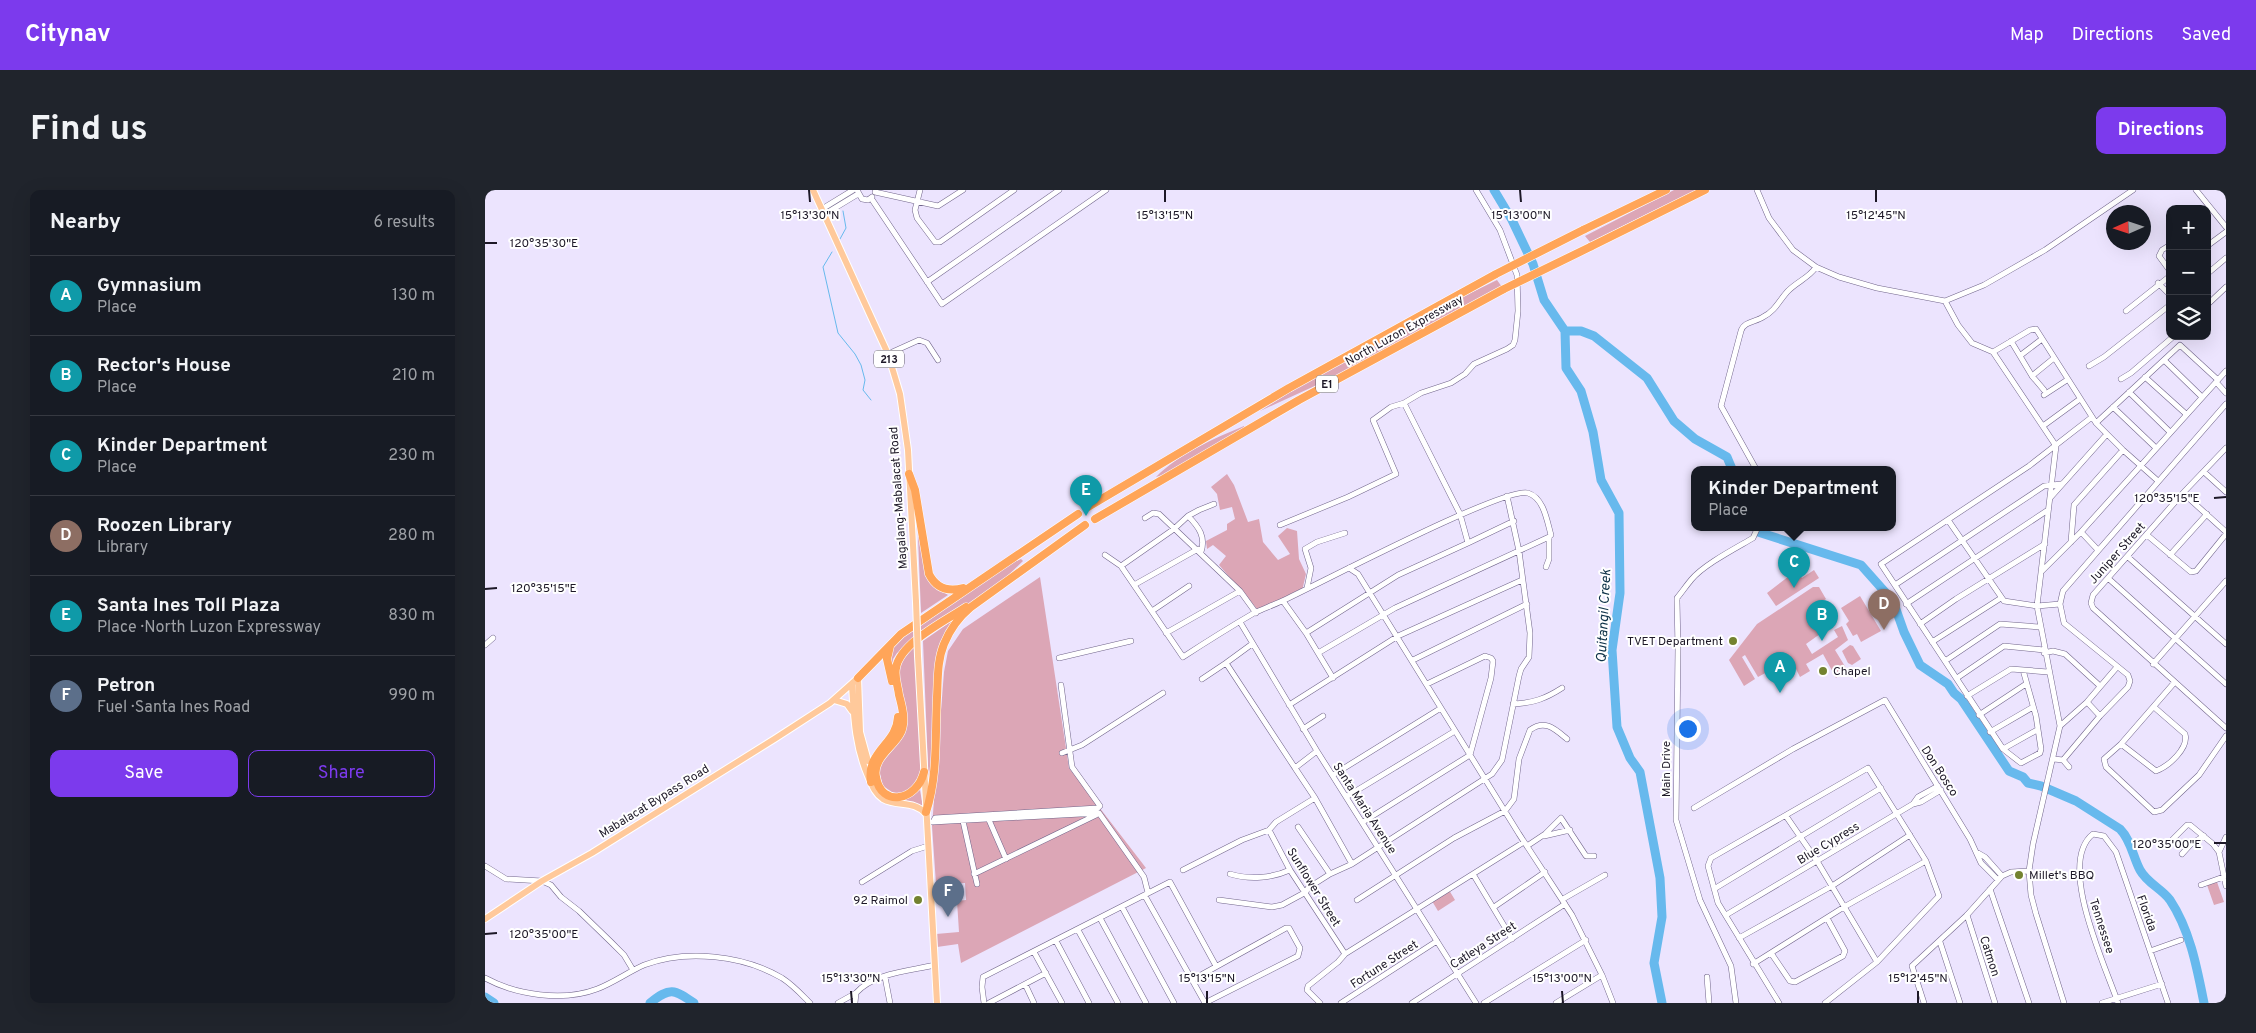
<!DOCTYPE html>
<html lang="en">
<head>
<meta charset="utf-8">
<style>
  body { margin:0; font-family:Overpass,sans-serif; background:#20242c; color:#f1f3f6 }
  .controls { position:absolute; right:15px; top:15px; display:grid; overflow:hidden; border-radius:10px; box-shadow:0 5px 20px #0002 }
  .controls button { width:45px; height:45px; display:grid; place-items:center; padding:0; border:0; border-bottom:1px solid #363941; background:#171b24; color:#f1f3f6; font:25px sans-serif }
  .compass { position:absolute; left:1621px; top:15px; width:45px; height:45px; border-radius:50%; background:#171b24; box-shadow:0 5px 20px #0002; rotate:267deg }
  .you { position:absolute; left:1202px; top:538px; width:18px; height:18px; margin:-12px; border:4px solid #fff; border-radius:50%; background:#1a73e8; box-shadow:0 0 0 8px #1a73e833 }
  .badge { display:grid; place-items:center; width:32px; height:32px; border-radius:50%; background:#7c3aed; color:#fff; font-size:16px; font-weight:700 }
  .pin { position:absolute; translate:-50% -41px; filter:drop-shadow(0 1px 2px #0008) }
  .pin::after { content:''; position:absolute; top:26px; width:18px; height:15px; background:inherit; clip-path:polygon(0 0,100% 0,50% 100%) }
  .popup { position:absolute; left:1206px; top:276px; width:205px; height:65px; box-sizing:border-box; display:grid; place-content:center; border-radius:10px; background:#171b24; filter:drop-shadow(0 1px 4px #0005); font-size:16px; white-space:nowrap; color:#9ea1a6 }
  .popup b { font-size:19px; color:#f1f3f6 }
  .popup::after { content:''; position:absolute; left:50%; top:100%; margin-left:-10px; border:10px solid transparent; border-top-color:#171b24 }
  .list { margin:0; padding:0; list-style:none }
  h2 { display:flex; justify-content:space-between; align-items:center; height:65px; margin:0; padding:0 20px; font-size:21px }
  h2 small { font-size:16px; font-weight:400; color:#9ea1a6 }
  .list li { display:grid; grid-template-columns:32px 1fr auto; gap:15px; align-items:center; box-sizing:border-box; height:80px; padding:0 20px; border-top:1px solid #363941 }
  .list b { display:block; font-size:19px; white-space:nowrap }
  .list p { margin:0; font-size:16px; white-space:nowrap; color:#9ea1a6 }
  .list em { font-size:16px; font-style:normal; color:#9ea1a6 }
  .actions { display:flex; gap:10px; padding:15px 20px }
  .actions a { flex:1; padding:11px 0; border:1px solid #7c3aed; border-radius:10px; text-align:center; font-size:18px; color:#7c3aed }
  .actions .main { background:#7c3aed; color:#fff }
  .icon { flex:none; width:28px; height:28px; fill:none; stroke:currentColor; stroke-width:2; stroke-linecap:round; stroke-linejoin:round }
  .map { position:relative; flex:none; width:1741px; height:813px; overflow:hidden; border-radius:10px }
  header { display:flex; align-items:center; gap:30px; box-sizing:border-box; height:70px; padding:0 25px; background:#7c3aed; color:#fff }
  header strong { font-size:24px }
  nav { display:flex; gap:28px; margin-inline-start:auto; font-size:18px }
  .intro { display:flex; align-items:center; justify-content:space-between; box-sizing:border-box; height:120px; padding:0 30px }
  h1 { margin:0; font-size:35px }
  .button { padding:12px 22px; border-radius:10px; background:#7c3aed; color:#fff; font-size:18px; font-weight:700 }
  main { display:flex; gap:30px; padding:0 30px }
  aside { flex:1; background:#171b24; border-radius:10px; box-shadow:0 5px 20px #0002 }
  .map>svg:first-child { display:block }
  .green { fill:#dca6b6 }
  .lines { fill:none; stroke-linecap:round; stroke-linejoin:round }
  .stream { stroke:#67b9ed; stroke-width:1 }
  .river { stroke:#67b9ed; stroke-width:9 }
  .minor-casing { stroke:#71658b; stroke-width:6 }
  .major-casing { stroke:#fff; stroke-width:8 }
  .highway-casing { stroke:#fff; stroke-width:9 }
  .minor { stroke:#fff; stroke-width:5 }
  .major { stroke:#ffc99b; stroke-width:6 }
  .highway { stroke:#ffa559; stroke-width:8 }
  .major-bridge-casing { stroke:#fff; stroke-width:8; stroke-linecap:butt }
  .highway-bridge-casing { stroke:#fff; stroke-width:9; stroke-linecap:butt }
  .major-bridge { stroke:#ffc99b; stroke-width:6 }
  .highway-bridge { stroke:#ffa559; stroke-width:8 }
  .ticks { fill:none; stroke:#1d1827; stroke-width:2 }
  .poi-dot { fill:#738230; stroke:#fff; stroke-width:2 }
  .labels { text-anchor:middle; stroke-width:4; stroke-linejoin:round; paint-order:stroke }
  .shield { fill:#fff; stroke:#615d68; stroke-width:1 }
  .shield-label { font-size:11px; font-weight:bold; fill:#1d1827 }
  .street-label { font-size:12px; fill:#1d1827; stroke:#fff }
  .poi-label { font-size:12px; fill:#1d1827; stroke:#fff; text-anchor:end }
  .water-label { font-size:14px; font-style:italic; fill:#0e3248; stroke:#fff }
  .ticks-label { font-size:12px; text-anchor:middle; fill:#1d1827; stroke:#fff; stroke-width:4; stroke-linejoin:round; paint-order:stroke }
</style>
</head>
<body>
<header>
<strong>Citynav</strong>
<nav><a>Map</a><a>Directions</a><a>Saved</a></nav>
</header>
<div class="intro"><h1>Find us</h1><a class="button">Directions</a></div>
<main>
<aside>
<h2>Nearby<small>6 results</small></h2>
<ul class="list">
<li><span class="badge" style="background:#0f9aa8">A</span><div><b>Gymnasium</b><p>Place</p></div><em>130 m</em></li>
<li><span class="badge" style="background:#0f9aa8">B</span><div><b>Rector's House</b><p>Place</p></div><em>210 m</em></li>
<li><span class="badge" style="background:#0f9aa8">C</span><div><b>Kinder Department</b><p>Place</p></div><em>230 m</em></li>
<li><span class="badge" style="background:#8d6e63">D</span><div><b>Roozen Library</b><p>Library</p></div><em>280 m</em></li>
<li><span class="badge" style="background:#0f9aa8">E</span><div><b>Santa Ines Toll Plaza</b><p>Place · North Luzon Expressway</p></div><em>830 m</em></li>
<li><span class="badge" style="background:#5c6f8a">F</span><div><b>Petron</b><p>Fuel · Santa Ines Road</p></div><em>990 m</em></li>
</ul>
<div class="actions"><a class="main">Save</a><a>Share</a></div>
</aside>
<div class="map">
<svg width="1741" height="813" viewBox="0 0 1741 813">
  <rect width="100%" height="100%" fill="#ece4fe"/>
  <!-- green -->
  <path class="green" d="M1189 0H1211L1105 52 1100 46Z
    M1012 90 1017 97 847 188 775 221C851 173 931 129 1012 90Z
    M759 236 760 239 691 281 671 287C695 263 728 249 759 236Z
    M742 284 749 295 763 332 774 329 778 352 793 370 805 364 793 346 802 338 812 341 814 369 821 384 817 401 773 420 734 375 741 366 728 355 722 359 721 351 742 340V334L750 329 747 317 735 320 732 304 726 297Z
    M433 347H436L452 398 463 405 436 423Z
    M536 369 538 371 517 391 412 463 408 469 407 478H405L406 460 416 447 522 375Z
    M1312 380 1317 388 1329 380 1334 388 1291 416 1282 403Z
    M555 387 584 578 661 678 476 773 473 754 452 757 451 744 474 742 472 711 481 710 480 693 451 694 447 636 459 482 463 461 478 439Z
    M1328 397H1334L1341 409 1338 411 1346 426 1338 431 1342 439 1321 454 1327 464 1353 447 1349 440 1357 436 1363 450 1350 460 1361 478 1351 488 1338 464 1321 474 1325 481 1315 487 1306 469 1273 487 1260 465 1257 467 1270 489 1259 496 1244 470 1272 434Z
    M1375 406 1396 441 1376 452 1372 444 1368 446 1361 434 1364 431 1356 418Z
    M474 426 456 456 444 601 438 451Z
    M430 455 436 584 425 602 410 604 398 596 394 580 395 575 418 545 413 480 420 464Z
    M1365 455 1368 456 1376 469 1367 475 1363 473 1357 461Z
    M408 489H410C413 504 418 519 416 535 413 552 393 561 389 577 385 594 401 612 419 609 425 608 430 603 435 600L438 617C426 608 410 614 398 604 367 580 406 560 413 538 418 523 411 504 408 489Z
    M1732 692 1739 712 1729 715 1722 695Z
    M964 700 970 710 953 721 947 711Z"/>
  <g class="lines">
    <!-- stream -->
    <path class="stream" d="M355 49 361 38 358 21
      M347 62 338 77 353 143 370 164 376 175 380 190 378 200 386 210"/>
    <!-- river -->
    <path class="river" d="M1009 0 1027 30 1048 74 1059 110 1080 141 1081 178 1096 201 1108 242 1116 290 1134 323 1135 403 1127 460 1132 537 1145 568 1155 582 1175 688 1177 727 1169 773 1177 813
      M1080 141H1096L1109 146 1162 188 1189 231 1210 249 1242 267 1247 279
      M1273 342 1376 375 1408 411 1419 442 1435 475 1463 494 1469 503 1476 509 1524 581 1538 587 1543 593 1556 596 1591 611 1635 639C1646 650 1648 667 1655 680 1662 693 1677 699 1685 710 1705 740 1712 778 1719 813
      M0 807 9 813
      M165 813C185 797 189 799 209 813"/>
    <defs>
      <path id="minor" d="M372 0 377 9 383 10 387 7
        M435 0 430 20 432 28 450 52H455L529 0
        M1272 0 1284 28 1308 60 1331 77 1354 87 1392 98 1460 111 1499 95 1560 60 1648 0
        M1711 0 1741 37
        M390 2 453 16 478 0
        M386 8 457 114 621 0
        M337 19 368 0
        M340 24 373 4
        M1685 55 1677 60 1674 66 1685 81
        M1722 56 1741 42
        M1722 84 1741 68
        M442 92 574 0
        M1673 93 1685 105
        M1460 111 1473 135 1487 153 1508 162 1571 256 1552 416 1575 536 1548 654 1544 681 1546 705 1551 724 1579 813
        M1722 115 1741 97
        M1641 121 1685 86
        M1526 151 1547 186 1559 200
        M1508 162 1545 140 1551 139 1611 233 1638 260 1673 291
        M403 164 434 150 442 153 453 170
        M1536 165 1557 149
        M1679 170 1717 207
        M1604 176 1619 167 1685 115
        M1547 186 1569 168
        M1660 187 1701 224
        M1636 189 1646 183 1689 146
        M1731 192 1741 203
        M1644 202 1685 242
        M1559 205 1582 190
        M919 213 936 203 966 193 980 184 989 174 1022 159 1028 155 1030 150 1033 121 1032 85 1015 40 991 0
        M1628 217 1671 258
        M1611 233 1695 155 1733 190
        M1558 236 1595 209
        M1741 258 1698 303 1608 405 1606 413 1608 418 1741 538
        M1271 279 1236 216 1256 141C1259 131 1271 132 1278 127 1290 121 1294 111 1302 102 1311 92 1324 88 1331 77
        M1719 282 1741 302
        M1698 303 1741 342
        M1565 308 1622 244
        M660 328 668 323 674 324 755 401 771 423
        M1463 330 1519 411 1552 416 1575 414
        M795 335 863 307 911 284 888 230 906 217 919 213 975 324 983 353 913 385 821 443 848 488
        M1596 342 1612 359
        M1662 345 1706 382 1711 381 1741 344
        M1586 352 1589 315 1638 260
        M983 353 1029 331
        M716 362C721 347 714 337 703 326L714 320 729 314
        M620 365 636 376 698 467C721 452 745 437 769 423 778 419 788 415 797 411 832 395 1020 296 1043 303 1059 308 1062 331 1066 345L1064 347 910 418 833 463
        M1685 365 1722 324
        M1643 367 1741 454
        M636 376 689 339 703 326
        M1061 377 1064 369V347
        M864 378 873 384 1034 644 1087 725 1117 785 1128 813
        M1557 381 1596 342 1741 181
        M1624 389 1741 494
        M649 395 713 359
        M1410 395 1559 296 1576 294
        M822 398 826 378 820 359 832 352 860 343
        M798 411 821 443
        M1421 414 1563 320
        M667 421 704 396
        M755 432 832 561 991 813
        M1435 434 1471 409 1560 354
        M681 443 755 401
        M1447 452 1516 408
        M0 455 8 448
        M1559 463 1568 461 1580 464 1615 496
        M574 468 646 451
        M928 470 1042 414
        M1460 471 1515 434 1554 437
        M741 473 767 454
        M1668 474 1741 391
        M1538 480 1551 526 1556 559 1555 563 1536 573 1518 559 1396 374 1544 276 1607 227
        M1472 488 1519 456 1559 460
        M717 489 741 473 810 578 832 561
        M1689 493 1636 554 1619 569 1621 577 1669 622 1677 620 1714 585 1741 546
        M1482 506 1526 479 1563 482
        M1028 514C1048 513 1060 509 1077 498
        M804 515 913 446 1037 390
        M1494 525 1541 494
        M1615 526 1643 497 1645 491 1643 485 1579 433 1575 414 1578 401 1741 214
        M1575 536 1602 512 1632 477
        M818 539 838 526
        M1505 542 1548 517
        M1636 554 1671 581C1684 576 1704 558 1700 544L1669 517
        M1518 559 1552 540
        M577 563 597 555 678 503
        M1569 569 1578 570 1615 526 1602 512
        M1578 570 1584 577
        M810 578 830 608 867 674
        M848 585 956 518
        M861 607 970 541
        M1428 614 1436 612 1456 600
        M1209 618 1308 559 1400 510 1485 649 1496 673 1513 690
        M1301 626 1332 671 1392 772
        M504 630 521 669
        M478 631 492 694
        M447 632 614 623 659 687 663 703
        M448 632 450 628 613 618 615 616 587 577 576 495
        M878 632 985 565 1006 488 1008 471 1006 468 1000 466 942 494
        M813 637 845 684
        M784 640 805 680 860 764
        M1059 646 1085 640
        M1741 647 1734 662 1741 696
        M1684 653 1702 635H1705L1728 654 1734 662
        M1042 656 1060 644 1076 628 1101 666H1109
        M1493 663 1500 667 1517 686
        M1697 664 1706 654 1719 646
        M0 676 21 689 57 691 66 695 76 707 94 721 126 752 139 765 148 780
        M698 680 757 650 784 640 791 632 830 608
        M489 684 611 625
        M745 684C765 690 787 688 805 680
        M988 684 1027 749
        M377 692 427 661 443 656
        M1716 695 1741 686
        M1229 699 1396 598
        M1505 699 1544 813
        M660 706 720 813 813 766 815 758 804 738H801L707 790
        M1078 709 1120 685
        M734 710 787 717 797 715 821 702 823 698 845 684 867 674 1007 584 1017 570 1034 486 1036 479 1044 467 1045 443 1034 361 1022 306
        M872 710 969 648 1020 621 1029 609 1034 569 1045 540C1060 529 1070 539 1082 549
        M637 717 689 813
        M1009 717 1060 682
        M1241 725 1428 614 1433 607 1453 596
        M1482 725 1510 813
        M615 728 661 813
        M593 740 633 813
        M1254 748 1347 696 1425 645
        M571 751 604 813
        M1455 752 1475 813
        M1665 761 1696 750
        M549 762 577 813
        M1286 763 1305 791 1310 792 1358 766 1360 761 1342 728
        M1268 774 1359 717 1441 671
        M400 787 405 813
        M1222 787 1224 813
        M0 788C31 805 78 812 112 799 128 793 143 782 159 775 201 759 258 765 297 788 308 795 316 804 325 813
        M540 794 549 813
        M353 813 371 803
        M370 813 371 803C388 783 425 781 450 775
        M499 813 497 797 498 787 685 692 731 776
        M504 813 561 783
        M835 813 822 800 823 796 853 772 860 764 1039 652
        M856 813 952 751
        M927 813 1080 714
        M999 813 1101 750
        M1071 813 1117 785
        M1251 813 1246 776 1215 710 1191 630 1193 458 1192 411V408C1197 402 1201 396 1206 390 1218 375 1251 358 1268 348L1273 337
        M1294 813 1233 713 1223 676 1226 668 1383 578 1441 671 1454 706 1392 772 1340 813
        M1439 813 1427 776 1482 725 1517 686 1526 682 1544 681
        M1617 813 1677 794
        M1633 813C1621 777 1571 673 1608 644L1619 646 1631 662 1683 813"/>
      <path id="major" d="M328 0 403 164 415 204 423 260 431 412
        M433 466 452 813
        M373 488 375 542 383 571
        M367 495C369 527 370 556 383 586 387 595 390 604 398 609 413 617 429 610 441 624
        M349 510 362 514 367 521
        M0 729 57 691 107 663 291 548 345 513 373 488"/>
      <path id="highway" d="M1098 40 1181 0
        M1105 57 1220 0
        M424 284 430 300 444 384C451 398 463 402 478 398
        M603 317 804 198 1011 84
        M610 329 814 210 1019 99
        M405 456 402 469 407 491
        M373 488 416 444 593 324
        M439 582C432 611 396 618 391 587 387 568 409 557 416 542 421 531 417 516 414 505 413 496 409 487 411 478 415 453 460 431 481 417
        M386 592C381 561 412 554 413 527
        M441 622C453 586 450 545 452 507 453 489 452 471 459 454 465 439 474 427 486 417L600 335"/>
    </defs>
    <!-- minor casing -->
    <use href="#minor" class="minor-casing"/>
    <!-- major casing -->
    <use href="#major" class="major-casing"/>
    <!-- highway casing -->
    <use href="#highway" class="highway-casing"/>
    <!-- minor -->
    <use href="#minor" class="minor"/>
    <!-- major -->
    <use href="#major" class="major"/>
    <!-- highway -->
    <use href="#highway" class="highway"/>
    <defs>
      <path id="major-bridge" d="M431 412 433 466"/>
      <path id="highway-bridge" d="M1011 84 1098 40
        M1019 99 1105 57"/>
    </defs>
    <!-- major-bridge casing -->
    <use href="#major-bridge" class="major-bridge-casing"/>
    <!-- highway-bridge casing -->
    <use href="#highway-bridge" class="highway-bridge-casing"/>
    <!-- major-bridge -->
    <use href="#major-bridge" class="major-bridge"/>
    <!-- highway-bridge -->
    <use href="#highway-bridge" class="highway-bridge"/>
  </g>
  <!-- ticks -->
  <path class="ticks" d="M324 0 325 12M680 0V12M1035 0 1036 12M1391 0V12M0 53H12M1729 308 1741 307M0 399 12 398M1729 653H1741M0 744 12 743M366 801 367 813M722 801V813M1077 801 1078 813M1433 801V813"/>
  <!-- markers -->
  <g class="poi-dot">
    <circle cx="1248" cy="451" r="5"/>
    <circle cx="1338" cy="481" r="5"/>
    <circle cx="1534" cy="685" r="5"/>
    <circle cx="433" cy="710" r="5"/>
  </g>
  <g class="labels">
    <!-- shield labels -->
    <g class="shield">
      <rect x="389" y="160.5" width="30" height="17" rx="4"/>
      <rect x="831" y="185.5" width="22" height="17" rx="4"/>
    </g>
    <g class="shield-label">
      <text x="404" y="173">213</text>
      <text x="842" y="198">E1</text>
    </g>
    <!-- street labels -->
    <g class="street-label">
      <text transform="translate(919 140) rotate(-29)" y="4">North Luzon Expressway</text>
      <text transform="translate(413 308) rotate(-94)" y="4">Magalang-Mabalacat Road</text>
      <text transform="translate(1632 363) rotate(-48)" y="4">Juniper Street</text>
      <text transform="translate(1181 579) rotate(-90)" y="4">Main Drive</text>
      <text transform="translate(1455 581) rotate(57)" y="4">Don Bosco</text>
      <text transform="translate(169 611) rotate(-32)" y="4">Mabalacat Bypass Road</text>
      <text transform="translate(880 618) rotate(57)" y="4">Santa Maria Avenue</text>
      <text transform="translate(1343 653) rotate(-31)" y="4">Blue Cypress</text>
      <text transform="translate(829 697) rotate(58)" y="4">Sunflower Street</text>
      <text transform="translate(1662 723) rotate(70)" y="4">Florida</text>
      <text transform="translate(1617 736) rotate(72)" y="4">Tennessee</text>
      <text transform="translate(998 755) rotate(-33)" y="4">Catleya Street</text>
      <text transform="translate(1505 766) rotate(72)" y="4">Catmon</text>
      <text transform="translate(899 774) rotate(-33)" y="4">Fortune Street</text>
    </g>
    <!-- poi labels -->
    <g class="poi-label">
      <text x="1238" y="455">TVET Department</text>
      <text x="1348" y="485" text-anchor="start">Chapel</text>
      <text x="1544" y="689" text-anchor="start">Millet's BBQ</text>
      <text x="423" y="714">92 Raimol</text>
    </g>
    <!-- water labels -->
    <g class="water-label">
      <text transform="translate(1118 426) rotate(-87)" y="5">Quitangil Creek</text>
    </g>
  </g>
  <g class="ticks-label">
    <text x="325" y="29">15°13'30"N</text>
    <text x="680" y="29">15°13'15"N</text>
    <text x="1036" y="29">15°13'00"N</text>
    <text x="1391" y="29">15°12'45"N</text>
    <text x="59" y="57">120°35'30"E</text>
    <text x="1682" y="312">120°35'15"E</text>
    <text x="59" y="402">120°35'15"E</text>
    <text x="1682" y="658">120°35'00"E</text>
    <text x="59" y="748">120°35'00"E</text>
    <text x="366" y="792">15°13'30"N</text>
    <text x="722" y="792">15°13'15"N</text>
    <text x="1077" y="792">15°13'00"N</text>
    <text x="1433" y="792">15°12'45"N</text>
  </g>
</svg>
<div class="controls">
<button>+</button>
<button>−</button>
<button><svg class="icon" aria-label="layers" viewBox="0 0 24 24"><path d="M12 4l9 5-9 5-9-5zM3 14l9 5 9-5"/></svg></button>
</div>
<svg class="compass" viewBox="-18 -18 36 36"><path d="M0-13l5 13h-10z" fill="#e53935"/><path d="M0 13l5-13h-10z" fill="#9ea1a6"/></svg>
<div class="you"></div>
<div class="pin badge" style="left:1295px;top:503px;background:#0f9aa8">A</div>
<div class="pin badge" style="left:1337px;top:451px;background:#0f9aa8">B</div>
<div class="pin badge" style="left:1309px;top:398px;background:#0f9aa8">C</div>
<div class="popup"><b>Kinder Department</b>Place</div>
<div class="pin badge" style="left:1399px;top:440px;background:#8d6e63">D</div>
<div class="pin badge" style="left:601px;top:326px;background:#0f9aa8">E</div>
<div class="pin badge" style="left:463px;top:727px;background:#5c6f8a">F</div>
</div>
</main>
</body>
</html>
